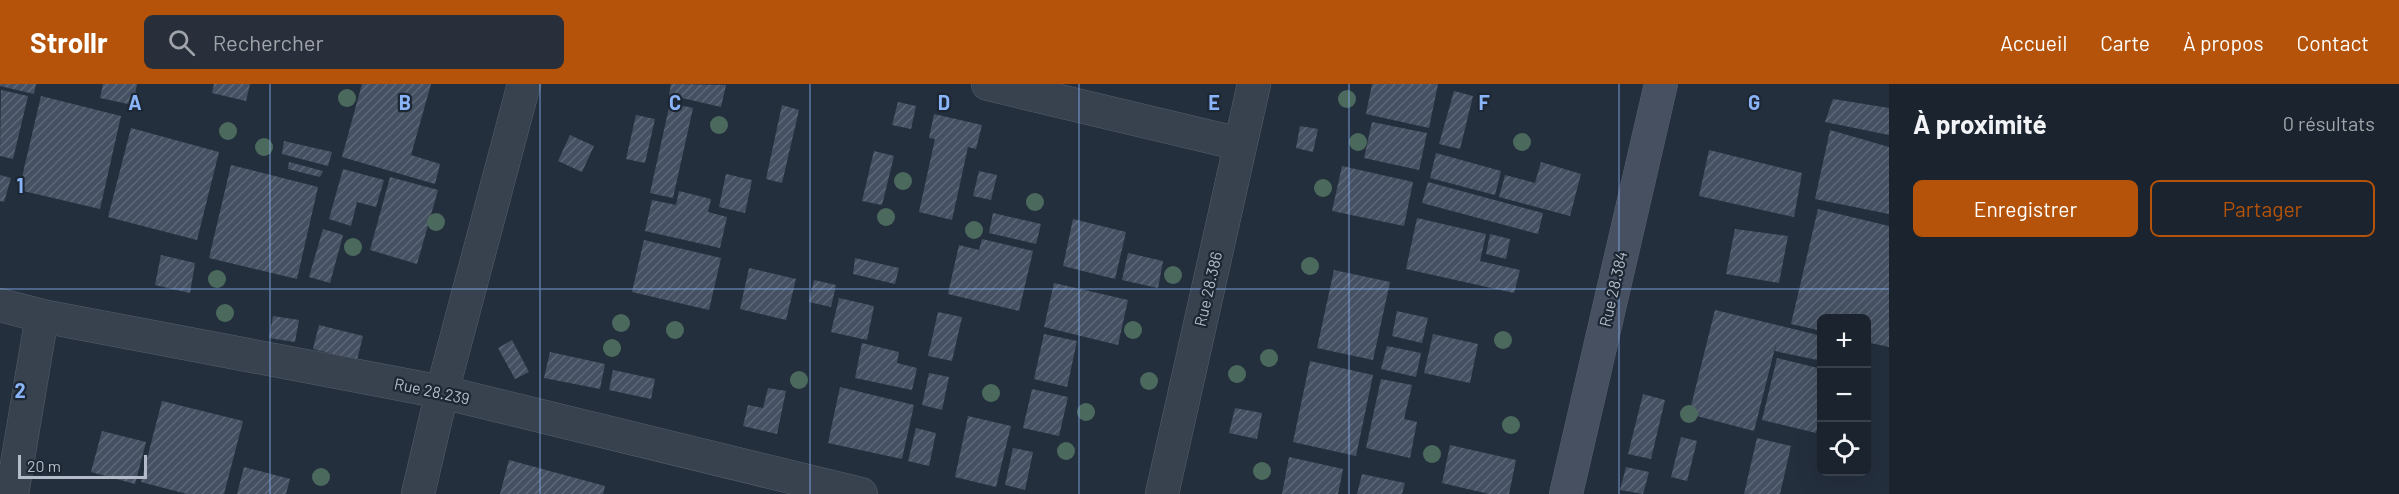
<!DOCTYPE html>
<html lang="fr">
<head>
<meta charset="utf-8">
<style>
  body { margin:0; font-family:Barlow,sans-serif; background:#282f3a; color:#f1f3f6 }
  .controls { position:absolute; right:18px; bottom:18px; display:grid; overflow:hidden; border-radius:9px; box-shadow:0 6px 24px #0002 }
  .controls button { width:54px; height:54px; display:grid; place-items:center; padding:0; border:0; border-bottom:2px solid #39404a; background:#1b232e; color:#f1f3f6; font:30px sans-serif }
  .scale { position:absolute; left:18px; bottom:15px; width:129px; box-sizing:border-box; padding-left:6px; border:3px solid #b4bcc9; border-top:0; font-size:16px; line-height:21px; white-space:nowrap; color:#b4bcc9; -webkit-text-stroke:4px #1d2633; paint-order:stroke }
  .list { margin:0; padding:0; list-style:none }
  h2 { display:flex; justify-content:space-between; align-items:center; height:78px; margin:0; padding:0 24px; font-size:26px }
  h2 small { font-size:20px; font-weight:400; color:#a0a4aa }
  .actions { display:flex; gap:12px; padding:18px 24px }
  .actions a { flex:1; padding:14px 0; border:2px solid #b45309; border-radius:9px; text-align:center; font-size:21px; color:#b45309 }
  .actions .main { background:#b45309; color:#fff }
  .icon { flex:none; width:33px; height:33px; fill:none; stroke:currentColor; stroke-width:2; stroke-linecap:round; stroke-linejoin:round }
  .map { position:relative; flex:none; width:1889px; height:410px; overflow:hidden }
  header { display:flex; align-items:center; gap:36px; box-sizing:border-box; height:84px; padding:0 30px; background:#b45309; color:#fff }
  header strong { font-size:28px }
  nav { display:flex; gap:33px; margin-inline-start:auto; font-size:21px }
  .search { width:420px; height:54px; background:#282f3a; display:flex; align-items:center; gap:15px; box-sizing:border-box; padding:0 21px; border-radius:9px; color:#a0a4aa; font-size:22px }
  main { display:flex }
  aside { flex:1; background:#1b232e }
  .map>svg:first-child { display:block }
  .building { fill:url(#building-hatch) }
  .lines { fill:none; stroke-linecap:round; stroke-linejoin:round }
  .street-casing { stroke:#565f6c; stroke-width:34 }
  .secondary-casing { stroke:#565f6c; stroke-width:34 }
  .street { stroke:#38414e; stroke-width:33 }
  .secondary { stroke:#465061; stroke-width:33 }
  .tree { fill:#4b6a5d }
  .grid { fill:none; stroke:#8ab4f8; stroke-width:1.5; stroke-opacity:0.55 }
  .labels { text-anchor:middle; stroke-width:4.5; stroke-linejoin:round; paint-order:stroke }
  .street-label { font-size:16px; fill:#b4bcc9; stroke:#1d2633 }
  .grid-label { font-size:20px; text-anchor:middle; font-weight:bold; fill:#8ab4f8; stroke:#1d2633; stroke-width:4.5; stroke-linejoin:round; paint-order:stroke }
</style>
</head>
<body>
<header>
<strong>Strollr</strong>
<div class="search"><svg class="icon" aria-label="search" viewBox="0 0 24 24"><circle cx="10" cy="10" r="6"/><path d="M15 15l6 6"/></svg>Rechercher</div>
<nav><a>Accueil</a><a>Carte</a><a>À propos</a><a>Contact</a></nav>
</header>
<main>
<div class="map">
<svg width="1889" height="410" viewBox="0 0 1889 410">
  <defs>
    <pattern id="building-hatch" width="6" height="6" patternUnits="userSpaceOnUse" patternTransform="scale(1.5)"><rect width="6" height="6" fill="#455162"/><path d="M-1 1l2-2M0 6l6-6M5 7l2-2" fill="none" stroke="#5d6877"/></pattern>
  </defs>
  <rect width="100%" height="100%" fill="#242f3e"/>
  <!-- building -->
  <path class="building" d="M0 0H36L34 10 0 2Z
    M103 0H137L133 21 100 14Z
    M214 0H250L246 17 212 9Z
    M362 0H431L411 71 440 80 435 100 342 73Z
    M671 0 726 1 721 23 669 11Z
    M1372 0H1438L1429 44 1366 30Z
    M1 6 28 12 13 75 0 72Z
    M1454 7 1473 12 1460 65 1439 60Z
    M41 12 121 32 100 125 19 106Z
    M1833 15 1889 24V51L1825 38Z
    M898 18 916 22 911 45 892 41Z
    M670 19 693 24 673 114 650 109Z
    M782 21 799 26 782 99 766 95Z
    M934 30 982 41 976 65 968 63 952 136 919 128 935 55 929 54Z
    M636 31 655 35 645 79 626 75Z
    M1372 38 1427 49 1419 86 1364 74Z
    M1300 42 1318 45 1313 68 1296 64Z
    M131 44 219 68 197 156 108 133Z
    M1830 46 1889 63V130L1815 115Z
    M570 51 594 62 582 88 558 77Z
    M284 57 332 68 328 82 282 70Z
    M1709 66 1802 89 1794 133 1699 112Z
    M874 67 894 72 882 121 862 117Z
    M1436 69 1501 87 1495 111 1430 94Z
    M289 78 323 87 320 93 288 85Z
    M1541 78 1581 90 1570 132 1499 113 1505 91 1535 99Z
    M231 81 318 103 297 195 209 174Z
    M1342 82 1413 98 1404 142 1332 127Z
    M343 85 384 96 376 123 357 118 351 142 329 135Z
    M979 87 997 91 991 116 973 112Z
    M726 90 752 96 745 129 719 123Z
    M0 91 11 94 4 118 0 117Z
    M390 93 438 106 417 180 370 166Z
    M1428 98 1543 129 1538 150 1422 119Z
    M679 107 711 115 708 128 727 133 720 164 645 147 652 116 676 121Z
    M1818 125 1889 142V263L1866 258V234H1822V247L1791 240Z
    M993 129 1041 140 1036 160 989 149Z
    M1417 134 1486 150 1480 177 1520 186 1514 209 1406 185Z
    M1073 135 1126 148 1115 195 1063 182Z
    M323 145 343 151 330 199 309 193Z
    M1735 145 1788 152 1779 199 1726 190Z
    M1490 150 1510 155 1506 175 1486 170Z
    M982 155 1033 167 1019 227 948 210 959 161 979 166Z
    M644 156 721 174 709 226 632 208Z
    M1128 169 1163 177 1158 204 1122 196Z
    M161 171 195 179 190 209 155 201Z
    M855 174 899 184 895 200 853 190Z
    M749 184 796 195 786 236 740 225Z
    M1334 186 1390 198 1373 276 1317 264Z
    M814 196 836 201 831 223 809 218Z
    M1054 199 1128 216 1118 261 1044 243Z
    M839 214 874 222 867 256 831 248Z
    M1715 226 1822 252V277L1775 267 1776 260 1754 347 1689 330Z
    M1397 227 1428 234 1422 259 1392 252Z
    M938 228 962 233 952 277 928 272Z
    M273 232 299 236 295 258 269 254Z
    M319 241 363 252 357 276 313 265Z
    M1044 250 1077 257 1067 303 1034 295Z
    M1433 250 1478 260 1470 299 1424 289Z
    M512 256 529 288 515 295 498 264Z
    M862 259 899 268 897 279 917 284 912 306 855 294Z
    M1387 262 1421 269 1416 293 1381 285Z
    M550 268 605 280 600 305 544 294Z
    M1777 274 1822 285V326L1816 349 1762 336Z
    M1310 277 1373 291 1356 372 1293 358Z
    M613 286 655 295 651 315 609 306Z
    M929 289 949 293 942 326 922 321Z
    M1381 295 1412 301 1404 335 1417 338 1410 374 1366 364Z
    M840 303 914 321 902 375 828 359Z
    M768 304 786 307 777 350 743 342 748 321 763 324Z
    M1032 305 1068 313 1059 352 1023 344Z
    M1643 310 1665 316 1651 375 1628 370Z
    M162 317 243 337 224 410H187L141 398Z
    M1235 324 1262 329 1257 355 1229 349Z
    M968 332 1011 342 996 403 955 393Z
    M916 344 936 349 929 382 908 377Z
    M102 347 146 358 135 400 91 388Z
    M1681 353 1697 357 1687 397 1671 393Z
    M1757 354 1791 362 1780 410H1744Z
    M1450 361 1516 376 1509 410H1489L1442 399Z
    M1013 364 1033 368 1025 406 1005 401Z
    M1289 373 1343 385 1338 410H1282Z
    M509 376 605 402 603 410H500Z
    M244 383 290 395 286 410H237Z
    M1626 383 1649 388 1643 410 1620 406Z
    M1362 390 1405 399 1402 410H1357Z"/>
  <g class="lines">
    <defs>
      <path id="street" d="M988 0 1240 60
        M0 221 42 232 442 308 861 410
        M12 410 42 232
        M418 410 442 308 524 0
        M1162 410 1254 0"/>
      <path id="secondary" d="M1566 410 1661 0"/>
    </defs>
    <!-- street casing -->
    <use href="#street" class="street-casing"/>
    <!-- secondary casing -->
    <use href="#secondary" class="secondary-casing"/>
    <!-- street -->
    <use href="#street" class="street"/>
    <!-- secondary -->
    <use href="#secondary" class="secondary"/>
  </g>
  <!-- trees -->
  <g class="tree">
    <circle cx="347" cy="14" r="9"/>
    <circle cx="1347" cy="15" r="9"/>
    <circle cx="719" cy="41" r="9"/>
    <circle cx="228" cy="47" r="9"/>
    <circle cx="1358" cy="58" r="9"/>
    <circle cx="1522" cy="58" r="9"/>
    <circle cx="264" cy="63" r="9"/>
    <circle cx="903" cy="97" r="9"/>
    <circle cx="1323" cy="104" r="9"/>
    <circle cx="1035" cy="118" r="9"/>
    <circle cx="886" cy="133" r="9"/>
    <circle cx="436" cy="138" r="9"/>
    <circle cx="974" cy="146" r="9"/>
    <circle cx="353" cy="163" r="9"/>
    <circle cx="1310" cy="182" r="9"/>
    <circle cx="1173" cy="191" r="9"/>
    <circle cx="217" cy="195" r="9"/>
    <circle cx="225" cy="229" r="9"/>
    <circle cx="621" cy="239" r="9"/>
    <circle cx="675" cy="246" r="9"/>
    <circle cx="1133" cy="246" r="9"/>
    <circle cx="1503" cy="256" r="9"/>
    <circle cx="612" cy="264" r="9"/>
    <circle cx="1269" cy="274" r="9"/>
    <circle cx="1237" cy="290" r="9"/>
    <circle cx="799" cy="296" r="9"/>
    <circle cx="1149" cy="297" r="9"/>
    <circle cx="991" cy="309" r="9"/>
    <circle cx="1086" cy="328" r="9"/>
    <circle cx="1689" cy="330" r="9"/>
    <circle cx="1511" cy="341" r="9"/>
    <circle cx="1066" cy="367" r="9"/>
    <circle cx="1432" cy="370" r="9"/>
    <circle cx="1262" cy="387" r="9"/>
    <circle cx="321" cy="393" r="9"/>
  </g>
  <!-- grid -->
  <path class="grid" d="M270 0V410M540 0V410M810 0V410M1079 0V410M1349 0V410M1619 0V410M0 205H1889"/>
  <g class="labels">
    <!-- street labels -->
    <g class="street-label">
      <text transform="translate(1208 205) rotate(-77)" y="6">Rue 28.386</text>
      <text transform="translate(1613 205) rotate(-77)" y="6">Rue 28.384</text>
      <text transform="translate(432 307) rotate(12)" y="6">Rue 28.239</text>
    </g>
  </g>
  <g class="grid-label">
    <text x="135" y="26">A</text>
    <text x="405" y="26">B</text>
    <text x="675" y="26">C</text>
    <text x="944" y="26">D</text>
    <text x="1214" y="26">E</text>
    <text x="1484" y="26">F</text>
    <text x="1754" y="26">G</text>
    <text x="20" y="109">1</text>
    <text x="20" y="314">2</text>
  </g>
</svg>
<div class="controls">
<button>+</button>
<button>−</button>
<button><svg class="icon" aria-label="locate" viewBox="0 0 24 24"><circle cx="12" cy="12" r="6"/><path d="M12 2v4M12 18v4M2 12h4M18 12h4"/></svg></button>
</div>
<div class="scale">20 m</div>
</div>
<aside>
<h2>À proximité<small>0 résultats</small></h2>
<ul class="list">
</ul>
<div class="actions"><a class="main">Enregistrer</a><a>Partager</a></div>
</aside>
</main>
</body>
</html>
